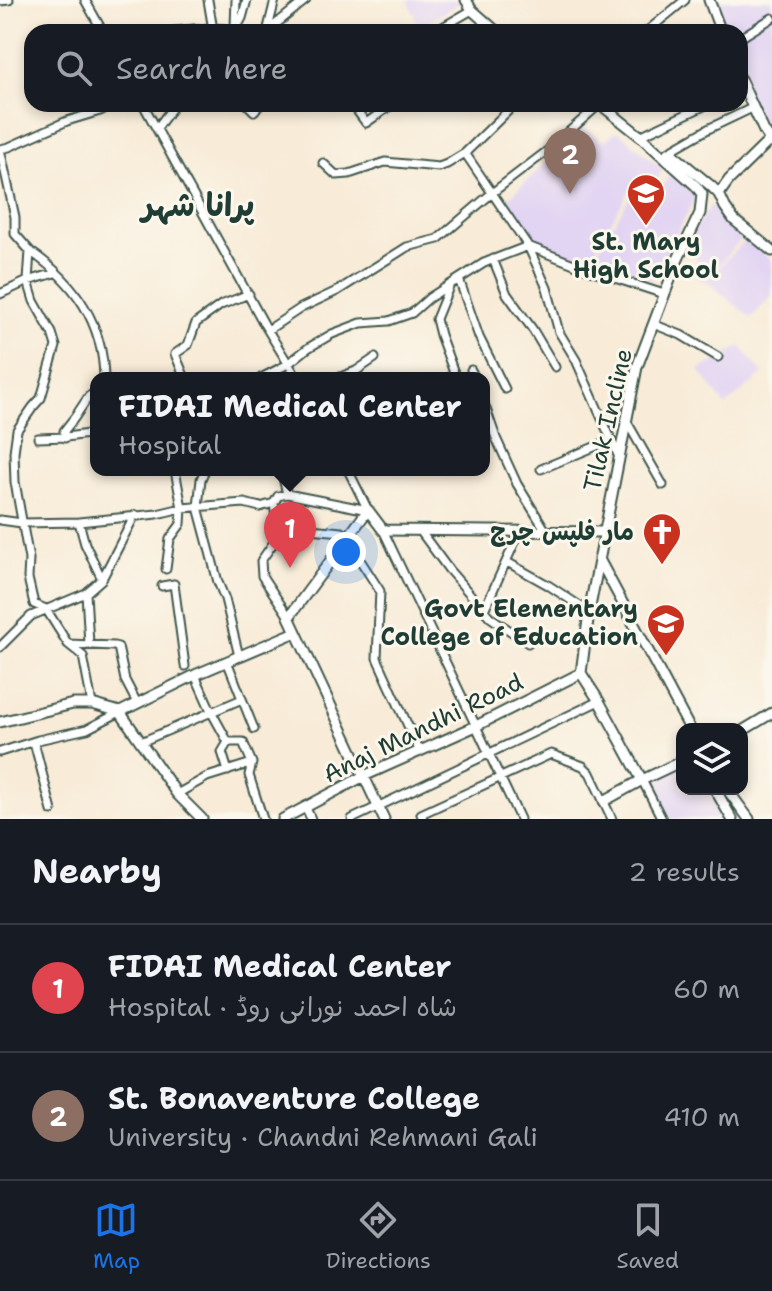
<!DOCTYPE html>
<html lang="en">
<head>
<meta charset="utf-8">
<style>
  body { margin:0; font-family:"Shantell Sans","Playpen Sans Arabic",sans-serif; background:#20242c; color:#f1f3f6 }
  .controls { position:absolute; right:24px; bottom:24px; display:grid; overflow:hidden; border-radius:16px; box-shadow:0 4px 12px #0003 }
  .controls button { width:72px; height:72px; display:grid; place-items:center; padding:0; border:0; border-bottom:2px solid #363941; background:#171b24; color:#f1f3f6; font:40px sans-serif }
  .you { position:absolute; left:346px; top:552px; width:28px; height:28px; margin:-20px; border:6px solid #fff; border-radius:50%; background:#1a73e8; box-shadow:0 0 0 12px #1a73e833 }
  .badge { display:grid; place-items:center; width:52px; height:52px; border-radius:50%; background:#1a73e8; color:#fff; font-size:26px; font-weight:700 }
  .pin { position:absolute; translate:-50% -66px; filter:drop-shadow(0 2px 4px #0008) }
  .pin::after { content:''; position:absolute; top:42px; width:28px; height:24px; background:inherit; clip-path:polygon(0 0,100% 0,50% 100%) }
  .popup { position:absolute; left:90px; top:372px; width:400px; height:104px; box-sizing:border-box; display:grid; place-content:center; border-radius:16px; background:#171b24; filter:drop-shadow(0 2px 6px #0005); font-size:26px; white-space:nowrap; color:#9ea1a6 }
  .popup b { font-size:30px; color:#f1f3f6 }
  .popup::after { content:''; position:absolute; left:50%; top:100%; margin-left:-16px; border:16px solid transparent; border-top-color:#171b24 }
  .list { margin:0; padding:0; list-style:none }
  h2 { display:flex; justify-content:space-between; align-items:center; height:104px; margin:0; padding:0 32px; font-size:34px }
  h2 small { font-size:26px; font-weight:400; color:#9ea1a6 }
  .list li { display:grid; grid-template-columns:52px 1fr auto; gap:24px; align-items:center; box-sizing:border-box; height:128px; padding:0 32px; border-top:2px solid #363941 }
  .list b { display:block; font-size:30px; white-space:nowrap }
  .list p { margin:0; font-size:26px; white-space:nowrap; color:#9ea1a6 }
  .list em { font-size:26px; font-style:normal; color:#9ea1a6 }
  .icon { flex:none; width:44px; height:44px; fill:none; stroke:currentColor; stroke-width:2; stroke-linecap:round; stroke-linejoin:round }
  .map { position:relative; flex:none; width:772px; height:819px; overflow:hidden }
  .search { position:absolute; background:#171b24; box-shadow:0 4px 12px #0003; left:24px; right:24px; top:24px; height:88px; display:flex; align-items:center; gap:20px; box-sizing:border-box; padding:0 28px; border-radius:24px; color:#9ea1a6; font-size:30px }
  .sheet { height:360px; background:#171b24 }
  nav { display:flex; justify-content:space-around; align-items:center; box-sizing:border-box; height:112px; border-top:2px solid #363941; background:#171b24; font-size:22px; color:#9ea1a6 }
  nav a { display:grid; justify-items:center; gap:4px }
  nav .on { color:#1a73e8 }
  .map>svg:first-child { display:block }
  .built { fill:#e2d4f3 }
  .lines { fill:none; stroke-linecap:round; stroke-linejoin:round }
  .minor-casing { stroke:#40574c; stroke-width:11 }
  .tertiary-casing { stroke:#40574c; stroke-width:13 }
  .minor { stroke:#fff; stroke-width:7 }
  .tertiary { stroke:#fff; stroke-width:9 }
  .labels { text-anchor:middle; stroke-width:6; stroke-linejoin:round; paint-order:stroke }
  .poi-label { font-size:24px; font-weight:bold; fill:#1f3d34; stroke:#fbf7ec; text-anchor:end }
  .street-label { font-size:24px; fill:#1f3d34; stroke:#fbf7ec }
  .district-label { font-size:32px; font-weight:bold; fill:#1f3d34; stroke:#fbf7ec }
</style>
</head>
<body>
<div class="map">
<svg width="772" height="819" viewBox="0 0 772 819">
  <rect width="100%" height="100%" fill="#fbf7ec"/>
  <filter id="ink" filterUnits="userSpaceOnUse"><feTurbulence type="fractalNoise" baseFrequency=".0125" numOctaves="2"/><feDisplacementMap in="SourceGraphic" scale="16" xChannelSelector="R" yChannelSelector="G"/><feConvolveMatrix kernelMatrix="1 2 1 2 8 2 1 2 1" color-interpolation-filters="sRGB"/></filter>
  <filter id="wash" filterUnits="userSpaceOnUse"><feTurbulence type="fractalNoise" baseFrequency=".006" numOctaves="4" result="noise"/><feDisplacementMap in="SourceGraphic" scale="32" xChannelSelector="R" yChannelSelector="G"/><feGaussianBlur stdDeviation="1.8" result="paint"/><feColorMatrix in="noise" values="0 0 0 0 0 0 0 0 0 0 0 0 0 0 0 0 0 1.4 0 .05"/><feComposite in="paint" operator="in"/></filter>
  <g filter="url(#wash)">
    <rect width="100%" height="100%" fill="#f8ebd7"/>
    <!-- built -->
    <path class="built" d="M408 0H460L461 2 419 27Z
      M708 0H772V125L764 131 740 78V32H721Z
      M582 127 603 141 618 131 663 169 653 188 634 182 588 262 532 241 508 199Z
      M671 173 697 194 654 280 592 260 637 185 658 193Z
      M711 205 743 237 704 282 691 273 697 259 683 248Z
      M746 239 772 261V296L751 318 706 281Z
      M741 346 763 374 725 406 699 370Z
      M682 765V789H710L726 819H671L651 780Z"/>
  </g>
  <g filter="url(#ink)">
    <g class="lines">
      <defs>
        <path id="minor" d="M85 0 103 32
          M208 0 213 30
          M0 1 9 0
          M235 26 236 0
          M268 28 275 0
          M235 31 242 18 247 0
          M166 32 212 27 243 32
          M266 32 306 0
          M434 32 472 10
          M646 32 685 0
          M740 38 772 18
          M143 104 264 324 297 378
          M247 104 254 111 261 104
          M352 104 366 123 393 104
          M157 128 175 104
          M640 136 708 104
          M0 149 15 217V234L30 251 28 281 34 301 52 333 56 346 41 398 33 407 17 430 14 452 15 482 29 559 28 578 34 604 46 609 68 644 83 656 92 704
          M0 149 9 147 67 121 100 111 115 104
          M668 152 708 129 752 108
          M465 153 515 104
          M323 163 336 175 349 174 385 162 439 167 447 164 465 153 528 246 547 288 559 332 576 360 618 455
          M30 251C75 282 103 322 104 378
          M493 259 507 294 533 330 555 367
          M459 279 479 337 505 389
          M449 287 436 319 440 335 456 378
          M0 294 28 281 55 273
          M653 324 681 335 718 357
          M268 330 301 308 337 291 407 247 438 239 492 193 547 151 600 104
          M471 370 475 378
          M185 378 175 354 188 345 196 323 221 305 249 294
          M261 378 288 364 308 348 332 334 361 323 389 321 412 313 429 298 484 263 528 246 584 268 664 294
          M338 378 356 371 375 358
          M484 403 496 438 517 484 546 531
          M627 422 663 485
          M38 438 66 437 96 433
          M65 438 64 431 75 417 89 396 96 393
          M541 469 611 440
          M205 470 201 479 198 507 218 582 225 599 239 656
          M281 470 287 494
          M348 470 368 510
          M274 503 277 526
          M0 520 22 523 79 522 157 514 182 508 244 503 260 507 274 503 278 496 287 494 368 510
          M79 522 85 544 102 579
          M383 530 520 819
          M421 532 449 570 490 617 528 643
          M507 562 548 585 589 612
          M166 569 170 539 181 524 182 508 175 470
          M162 586 174 584 185 666
          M86 593 89 644
          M484 610 520 531
          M289 617 262 576 261 561 274 542 277 526 342 532 380 591 377 658 420 752
          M69 644 114 646 118 647 125 680 137 703
          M0 647 31 616 86 593 102 579 135 515
          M227 661 254 729
          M195 675 212 713 228 742H243L252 763 249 775 263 819
          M34 742 52 811
          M141 742 242 699
          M0 752 38 740 87 729 120 712
          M228 771 222 752 228 742
          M642 780 662 819
          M177 794 207 777 252 763
          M306 808 311 819
          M352 819 599 701
          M423 819 421 814 551 754 583 766 590 773 612 819"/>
        <path id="tertiary" d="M466 0 472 10 497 32
          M709 0 721 32
          M740 79 764 131 772 143
          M670 152 711 186 719 194 725 207 734 220 772 251
          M719 194 729 180 770 140
          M599 559 690 729
          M581 673 589 612 637 367 678 259 700 213 702 194 696 186 640 136 600 104
          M581 673 599 701 642 780
          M120 712 177 794 202 819
          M0 722 73 704H92L120 712 195 675 296 632
          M742 731 772 713
          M715 789 732 819
          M727 789 749 819
          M604 801 642 780 682 761
          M283 819 364 776 476 726 581 673
          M384 819 289 617 368 510 383 530 604 532"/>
      </defs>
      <!-- minor casing -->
      <use href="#minor" class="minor-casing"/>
      <!-- tertiary casing -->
      <use href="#tertiary" class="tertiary-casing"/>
      <!-- minor -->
      <use href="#minor" class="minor"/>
      <!-- tertiary -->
      <use href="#tertiary" class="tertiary"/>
    </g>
  </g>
  <!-- icons -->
  <defs>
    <symbol id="school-pin" viewBox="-11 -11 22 30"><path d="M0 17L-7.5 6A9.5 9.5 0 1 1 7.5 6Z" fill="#c8321e" stroke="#fbf7ec"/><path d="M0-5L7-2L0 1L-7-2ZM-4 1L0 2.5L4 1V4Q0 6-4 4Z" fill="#fff"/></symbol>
    <symbol id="church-pin" viewBox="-11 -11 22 30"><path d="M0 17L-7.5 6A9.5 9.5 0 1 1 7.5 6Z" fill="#c8321e" stroke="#fbf7ec"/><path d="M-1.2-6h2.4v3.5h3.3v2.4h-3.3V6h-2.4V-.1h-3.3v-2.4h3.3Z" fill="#fff"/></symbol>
    <symbol id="university-pin" viewBox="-11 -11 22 30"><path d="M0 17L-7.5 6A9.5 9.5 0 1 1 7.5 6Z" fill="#c8321e" stroke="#fbf7ec"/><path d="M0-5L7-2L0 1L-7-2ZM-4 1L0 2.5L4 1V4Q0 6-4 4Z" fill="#fff"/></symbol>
  </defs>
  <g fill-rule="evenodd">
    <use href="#school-pin" x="624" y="171" width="44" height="60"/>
    <use href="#church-pin" x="640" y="510" width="44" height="60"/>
    <use href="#university-pin" x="644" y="601" width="44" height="60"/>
  </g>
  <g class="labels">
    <!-- poi labels -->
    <g class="poi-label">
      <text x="646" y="250" text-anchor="middle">St. Mary<tspan x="646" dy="28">High School</tspan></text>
      <text x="634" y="540">مار فلپس چرچ</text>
      <text x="638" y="617">Govt Elementary<tspan x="638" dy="28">College of Education</tspan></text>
    </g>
    <!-- street labels -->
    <g class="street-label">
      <text transform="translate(608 420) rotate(-77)" y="8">Tilak Incline</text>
      <text transform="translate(423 728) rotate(-26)" y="8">Anaj Mandhi Road</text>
    </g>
    <!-- district labels -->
    <g class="district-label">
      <text x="198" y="216">پرانا شہر</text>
    </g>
  </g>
</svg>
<div class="controls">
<button><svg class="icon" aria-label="layers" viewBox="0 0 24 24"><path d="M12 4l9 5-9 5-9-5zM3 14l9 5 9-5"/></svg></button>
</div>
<div class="you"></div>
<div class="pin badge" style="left:290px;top:568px;background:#e0444e">1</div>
<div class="popup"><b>FIDAI Medical Center</b>Hospital</div>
<div class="pin badge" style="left:570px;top:194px;background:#8d6e63">2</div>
<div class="search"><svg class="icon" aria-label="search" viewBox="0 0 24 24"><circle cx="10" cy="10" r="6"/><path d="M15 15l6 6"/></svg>Search here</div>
</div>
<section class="sheet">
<h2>Nearby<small>2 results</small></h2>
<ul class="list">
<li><span class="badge" style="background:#e0444e">1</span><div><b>FIDAI Medical Center</b><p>Hospital · شاہ احمد نورانی روڈ</p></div><em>60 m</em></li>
<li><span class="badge" style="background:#8d6e63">2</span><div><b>St. Bonaventure College</b><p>University · Chandni Rehmani Gali</p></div><em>410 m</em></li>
</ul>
</section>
<nav>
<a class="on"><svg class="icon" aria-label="map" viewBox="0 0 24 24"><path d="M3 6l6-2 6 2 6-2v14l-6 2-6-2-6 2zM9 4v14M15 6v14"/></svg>Map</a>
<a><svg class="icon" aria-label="directions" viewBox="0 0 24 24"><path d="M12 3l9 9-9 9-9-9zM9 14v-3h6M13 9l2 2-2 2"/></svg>Directions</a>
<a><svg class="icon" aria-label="saved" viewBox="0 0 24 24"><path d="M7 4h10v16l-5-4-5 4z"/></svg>Saved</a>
</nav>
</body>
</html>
